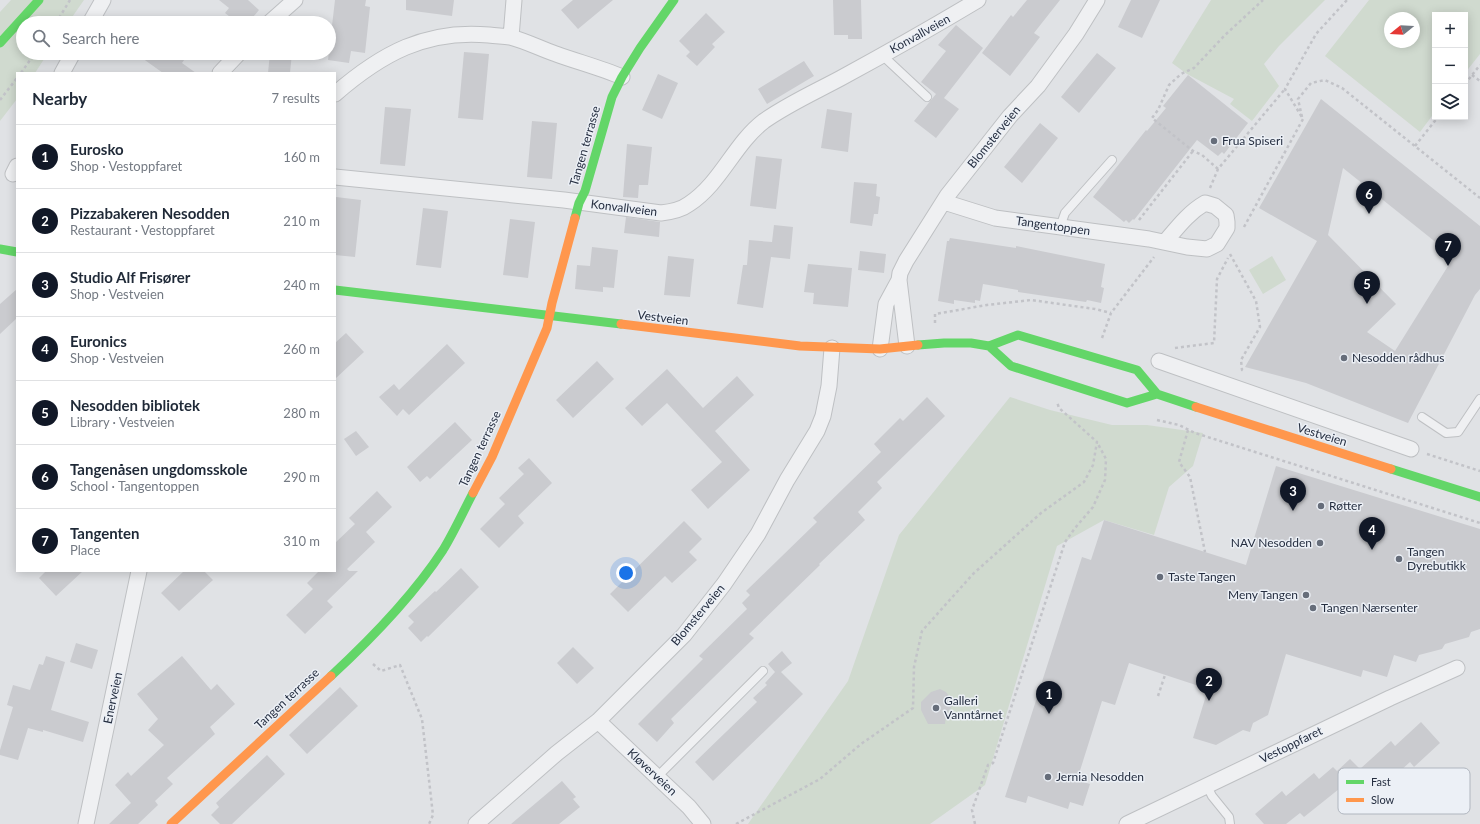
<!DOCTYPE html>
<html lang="en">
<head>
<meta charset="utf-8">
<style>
  body { margin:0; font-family:Lato,sans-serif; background:#f2f2f3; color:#1f2937 }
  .controls { position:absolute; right:12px; top:12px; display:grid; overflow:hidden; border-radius:0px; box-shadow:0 2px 10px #0003 }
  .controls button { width:36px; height:36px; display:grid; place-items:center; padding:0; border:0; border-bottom:1px solid #e0e1e3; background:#fff; color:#1f2937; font:20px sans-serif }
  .compass { position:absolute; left:1384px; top:12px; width:36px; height:36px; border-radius:50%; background:#fff; box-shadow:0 2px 10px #0003; rotate:252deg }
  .you { position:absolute; left:626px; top:573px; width:14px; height:14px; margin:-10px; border:3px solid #fff; border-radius:50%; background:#1a73e8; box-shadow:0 0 0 6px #1a73e833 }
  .badge { display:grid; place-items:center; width:26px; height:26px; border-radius:50%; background:#111827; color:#fff; font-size:13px; font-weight:700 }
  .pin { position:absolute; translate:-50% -33px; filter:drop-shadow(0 1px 2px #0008) }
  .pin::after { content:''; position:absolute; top:21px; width:14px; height:12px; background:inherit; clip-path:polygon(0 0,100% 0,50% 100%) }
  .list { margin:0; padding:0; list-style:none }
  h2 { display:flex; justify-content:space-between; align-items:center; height:52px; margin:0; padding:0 16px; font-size:17px }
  h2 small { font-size:13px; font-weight:400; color:#747a83 }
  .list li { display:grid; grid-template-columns:26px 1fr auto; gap:12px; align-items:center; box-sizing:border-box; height:64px; padding:0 16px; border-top:1px solid #e0e1e3 }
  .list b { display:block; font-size:15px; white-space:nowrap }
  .list p { margin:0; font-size:13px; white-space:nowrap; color:#747a83 }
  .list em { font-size:13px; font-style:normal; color:#747a83 }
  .icon { flex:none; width:22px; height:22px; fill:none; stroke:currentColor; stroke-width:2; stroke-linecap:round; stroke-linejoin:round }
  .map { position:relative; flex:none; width:1480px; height:824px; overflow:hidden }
  .search { position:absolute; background:#fff; box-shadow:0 2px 10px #0003; left:16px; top:16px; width:320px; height:44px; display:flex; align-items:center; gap:10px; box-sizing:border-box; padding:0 14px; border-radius:22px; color:#747a83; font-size:15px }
  .panel { position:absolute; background:#fff; box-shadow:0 2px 10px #0003; left:16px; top:72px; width:320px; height:500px; border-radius:0px }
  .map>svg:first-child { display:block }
  .green { fill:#d0dacf; fill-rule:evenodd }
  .building { fill:#cacbcf; fill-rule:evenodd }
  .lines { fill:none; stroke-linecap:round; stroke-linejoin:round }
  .lane-casing { stroke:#bec0c3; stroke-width:10 }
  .street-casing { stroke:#bec0c3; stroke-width:17 }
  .path { stroke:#c2c3c8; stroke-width:2.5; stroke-dasharray:3 3; stroke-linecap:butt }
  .lane { stroke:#eff0f2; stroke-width:8 }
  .street { stroke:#eff0f2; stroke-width:15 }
  .fast { stroke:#63d668; stroke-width:9 }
  .slow { stroke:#ff974d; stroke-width:9 }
  .poi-dot { fill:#666d7a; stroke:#ecf0f6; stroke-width:1.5 }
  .labels { text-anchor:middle; stroke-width:3; stroke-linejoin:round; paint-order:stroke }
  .street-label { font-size:12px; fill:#252e40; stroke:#ecf0f6 }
  .poi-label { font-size:12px; fill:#252e40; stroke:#ecf0f6; text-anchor:start }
  .key { fill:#ecf0f6; stroke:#b0b6bf; stroke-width:1 }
  .key-label { font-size:11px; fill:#252e40 }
</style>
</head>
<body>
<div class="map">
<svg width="1480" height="824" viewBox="0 0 1480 824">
  <rect width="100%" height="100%" fill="#e0e2e5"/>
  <!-- green -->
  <path class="green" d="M11 0H84L68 23H23V53H48L35 73H17V99L0 121V12Z
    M1211 0H1325L1279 46 1264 64 1279 86 1252 121 1230 104 1234 99 1187 74 1172 63Z
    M1369 0H1480V54L1465 73V15H1435V112L1420 132 1325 56ZM1390 18H1414V42H1390Z
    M1272 256 1286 280 1263 294 1249 270Z
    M1010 397 1050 410 1112 425H1147L1203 433 1193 466 1169 487 1154 535 1104 520 1057 546 985 785 930 824H748L848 681 899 535Z"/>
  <!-- building -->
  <path class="building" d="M219 0H248L259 10 248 23H238L225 13 229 8Z
    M335 0H366L365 6 370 7 365 53 351 51 349 63 328 60Z
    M406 0H454L452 16 406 10Z
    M573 0H613L578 29 561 10Z
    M833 0H861L862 39H848V35H834Z
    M1027 0H1060L1034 33 1040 37 1010 76 982 53 1011 15 1013 17Z
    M1131 0H1160L1142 38 1118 27Z
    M706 13 725 32 712 44 715 47 697 66 686 56 690 52 679 41Z
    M956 25 983 48 944 98 959 109 936 138 914 121 936 94 921 82 946 51 938 45Z
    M464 52 489 54 483 120 458 118Z
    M135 53H189L182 63 196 73H163Z
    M270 53H292L290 73H268Z
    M1097 53 1116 68 1079 113 1061 97Z
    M804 61 814 76 767 104 758 89Z
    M658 74 678 83 662 119 642 110Z
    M1188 75 1248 123 1224 154 1222 152 1218 156 1197 140 1134 220 1133 219 1129 223 1126 220 1124 222 1093 197 1146 130 1147 131 1166 108 1163 106Z
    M1321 99 1480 226V289L1475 295 1408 423 1306 383 1245 367 1317 241 1259 208ZM1343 168 1448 252 1454 246 1458 250 1395 351 1367 332 1396 304 1328 235Z
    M385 107 411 109 405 166 380 164Z
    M827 109 852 113 848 152 821 148Z
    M532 121 557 123 552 179 527 177Z
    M1040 123 1058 138 1022 183 1004 167Z
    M627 144 652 147 648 185H639L638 198 623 197Z
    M756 156 782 159 776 209 750 206Z
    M854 182 877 184 876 196 880 197 878 214H874L872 226 850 223Z
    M336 197 361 200 355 257 335 255Z
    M423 208 448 211 441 268 416 265Z
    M626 217 660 222 659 237 624 233Z
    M510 219 535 222 528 278 503 275Z
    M774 225 793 227 790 259 771 257 763 308 737 304 743 265H747L749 240 772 242Z
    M950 238 1016 248V246L1105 264 1101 287 1104 288 1101 303 1087 300 1086 302 1018 292V290L983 284 980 301 975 300V303L954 300V304L938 301 947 241H949Z
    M592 247 618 250 614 288 603 287V292L575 289 577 265 590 266Z
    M860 251 886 254 884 273 858 270Z
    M668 256 694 259 690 297 664 295Z
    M808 264 852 268 848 307 813 304 814 293 804 292Z
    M17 289V318L0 334V304Z
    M346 333 364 352 335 379V343Z
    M447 344 465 363 409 415 403 409 397 416 379 397 394 384 399 390Z
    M597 361 614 379 573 418 556 400Z
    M667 369 703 408 737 376 754 395 715 431 750 470 708 509 691 490 722 462 667 403 642 426 625 408Z
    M927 397 945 416 877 482 882 488 858 512 865 520 819 564 820 565 749 634 754 638 671 719 674 723 657 742 638 724 703 659 699 656 747 609 742 603 750 595 746 591 817 522 813 518 881 452 874 444 900 418 903 421Z
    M455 422 472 440 430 479 427 476 420 482 407 467Z
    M356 431 369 447 356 456 344 439Z
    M529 458 552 483 518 516 524 523 499 548 480 529 505 504 499 498 524 474 518 468Z
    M1276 466 1480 529V629L1471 632 1469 637 1445 644 1442 649 1419 655 1416 662 1394 655 1387 677 1363 670 1361 677 1286 654 1268 715 1253 723 1250 732 1243 730 1216 745 1193 738 1208 689 1129 663 1115 705 1102 701 1077 780 1090 784 1083 806 1070 802 1068 809 1028 796 1026 803 1005 797 1082 557 1091 560 1104 520 1246 565Z
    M377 491 392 507 366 532 375 542 347 569 349 571H358L327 601 333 607 305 634 286 615 313 589 307 583 319 571H335V543L355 524 349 518Z
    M684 521 702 539 689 552 697 560 672 583 665 576 628 612 610 594Z
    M461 568 479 587 428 637 427 636 421 642 408 628 414 622 408 616 435 591 436 592Z
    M46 571H83L56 596 39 578Z
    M184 571H204L213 580 179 611 161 593Z
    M76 643 98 650 92 669 70 662Z
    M573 647 594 668 577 684 557 663Z
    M782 651 792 663 781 672 803 694 713 781 695 762 757 702 753 698 767 685 765 683 775 672 768 664Z
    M46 656 65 662 51 710 89 722 83 742 43 730V732L28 728 18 760 0 755V750L13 707 7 705 13 685 30 690 39 664 43 665Z
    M182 656 211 690 217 684 235 704 210 727 215 734 167 778 173 784 155 801 158 805 138 824H109L131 803 115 785 128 772 131 776 164 745 148 730 158 719 137 694Z
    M340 687 358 706 307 754 289 735Z
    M940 689 946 692 952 700V706L946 715 945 724H928L921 710V702L931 692Z
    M1421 722 1440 743 1414 767 1410 762 1377 792 1367 782 1358 791 1349 781 1304 817 1300 813 1286 824H1264L1255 814 1282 791 1286 796 1314 773 1319 779 1333 767 1337 771 1350 759 1360 769 1391 741 1395 746Z
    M267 755 285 774 232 824H220L211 815 219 807 216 803Z
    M562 781 576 797 573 799 580 807 559 824H511Z"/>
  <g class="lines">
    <defs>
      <path id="lane" d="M882 55 927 97
        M1060 227 1065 213 1112 160
        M1422 417 1446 433 1458 432 1480 399
        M657 777 763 671
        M1207 786 1212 796 1229 817 1230 824"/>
      <path id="street" d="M90 23 103 0
        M269 23 295 0
        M511 37 514 0
        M62 73 73 53
        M220 73 239 53
        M335 94C381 54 426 29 489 35 496 36 503 36 510 37 526 41 541 49 556 54 578 62 601 68 622 77
        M13 174 17 166
        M335 177 564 200 661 213C670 212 681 210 689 204 721 183 734 144 764 121 788 104 815 92 841 78 887 53 933 27 978 0
        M944 202 995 218 1149 239 1187 247 1207 249 1217 244 1227 228V222L1226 215 1215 206 1205 203C1188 213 1177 228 1165 242
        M899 280 907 346
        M880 349 886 304 899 280 900 273 906 261 947 196 1010 116 1038 86 1076 34 1097 0
        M1159 361 1411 449
        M598 721 689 807 703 824
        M86 824 139 571
        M476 824 557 753 598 721 684 635 724 584 758 534 787 480 817 431 823 416 829 386 832 348
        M1127 824 1390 698 1457 668"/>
    </defs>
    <!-- lane casing -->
    <use href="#lane" class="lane-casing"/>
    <!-- street casing -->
    <use href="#street" class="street-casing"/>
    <!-- path -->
    <path class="path" d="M56 23 70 0
      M21 73 35 53
      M1472 75 1480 81
      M1465 84 1480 65
      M0 100 17 78
      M1302 117 1298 99 1311 83 1325 80 1342 88 1480 198
      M1415 146 1438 117
      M1218 169 1202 155 1193 151 1152 118 1158 110 1169 85 1181 74 1194 68 1225 35 1263 0
      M1210 188 1218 169 1285 89
      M1139 220 1193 151
      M1244 227 1303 119 1285 89 1316 34 1347 0
      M1230 254 1256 301 1260 327 1241 360 1242 370 1245 372
      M935 323V314L987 305 1031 300 1095 309 1111 313
      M1102 338 1111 313 1154 257
      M1175 348 1214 343 1217 279 1228 258
      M1157 420 1179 425 1195 433 1480 523
      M1188 430 1179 462 1190 477 1205 552
      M1427 454 1480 471
      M373 664 381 671 400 665 422 719 433 815 429 824
      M1158 696 1165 675
      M736 824 820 779 861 744 913 708 914 667 922 631 973 574 1041 513 1084 482 1093 465 1097 442 1059 408 1057 402
      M975 824 972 810 988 765 993 763 1065 542 1075 528 1093 507 1105 480 1106 459 1097 442"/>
    <!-- lane -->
    <use href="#lane" class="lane"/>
    <!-- street -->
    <use href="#street" class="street"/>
    <!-- fast -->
    <path class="fast" d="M0 43 39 0
      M575 218 579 203 585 191 612 97 622 77 640 48 674 0
      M0 249 17 252
      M335 290 621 324
      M918 345 944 343H971L989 346 1018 335 1137 370 1157 394 1196 407
      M989 346 1011 366 1127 403 1157 394
      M1391 469 1480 497
      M331 676C371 639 413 596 443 550 454 532 463 512 473 493"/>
    <!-- slow -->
    <path class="slow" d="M621 324 800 346 880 349 918 345
      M1196 407 1391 469
      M473 493 492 457 547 328 552 303 575 218
      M171 824 331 676"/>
  </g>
  <!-- markers -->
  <g class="poi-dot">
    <circle cx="1214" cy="141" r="4"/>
    <circle cx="1344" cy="358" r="4"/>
    <circle cx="1321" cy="506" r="4"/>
    <circle cx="1320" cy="543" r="4"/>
    <circle cx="1399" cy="559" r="4"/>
    <circle cx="1160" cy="577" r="4"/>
    <circle cx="1306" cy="595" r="4"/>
    <circle cx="1313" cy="608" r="4"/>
    <circle cx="936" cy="708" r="4"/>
    <circle cx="1048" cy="777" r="4"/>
  </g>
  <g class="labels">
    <!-- street labels -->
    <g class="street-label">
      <text transform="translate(920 34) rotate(-29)" y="4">Konvallveien</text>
      <text transform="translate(994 137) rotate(-51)" y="4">Blomsterveien</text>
      <text transform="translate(585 146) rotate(-74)" y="4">Tangen terrasse</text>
      <text transform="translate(624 208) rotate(7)" y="4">Konvallveien</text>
      <text transform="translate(1053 226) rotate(8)" y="4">Tangentoppen</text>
      <text transform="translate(663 318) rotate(7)" y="4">Vestveien</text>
      <text transform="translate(1322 435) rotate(17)" y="4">Vestveien</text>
      <text transform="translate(480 449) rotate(-65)" y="4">Tangen terrasse</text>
      <text transform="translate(698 615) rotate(-50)" y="4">Blomsterveien</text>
      <text transform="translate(113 698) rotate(-78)" y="4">Enerveien</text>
      <text transform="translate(287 699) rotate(-43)" y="4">Tangen terrasse</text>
      <text transform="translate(1291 745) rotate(-26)" y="4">Vestoppfaret</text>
      <text transform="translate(652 772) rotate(43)" y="4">Kløverveien</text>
    </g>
    <!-- poi labels -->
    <g class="poi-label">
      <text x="1222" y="145">Frua Spiseri</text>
      <text x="1352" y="362">Nesodden rådhus</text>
      <text x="1329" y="510">Røtter</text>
      <text x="1312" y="547" text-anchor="end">NAV Nesodden</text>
      <text x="1407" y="556">Tangen<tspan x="1407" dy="14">Dyrebutikk</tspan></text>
      <text x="1168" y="581">Taste Tangen</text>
      <text x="1298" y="599" text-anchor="end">Meny Tangen</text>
      <text x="1321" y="612">Tangen Nærsenter</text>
      <text x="944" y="705">Galleri<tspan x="944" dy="14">Vanntårnet</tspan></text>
      <text x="1056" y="781">Jernia Nesodden</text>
    </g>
  </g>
  <!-- legend -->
  <rect x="1338" y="768" width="132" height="46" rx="6" class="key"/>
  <rect x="1346" y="780" width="18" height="4" fill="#63d668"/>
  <rect x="1346" y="798" width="18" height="4" fill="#ff974d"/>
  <g class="key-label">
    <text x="1371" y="786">Fast</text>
    <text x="1371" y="804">Slow</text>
  </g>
</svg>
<div class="controls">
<button>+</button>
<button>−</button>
<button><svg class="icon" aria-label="layers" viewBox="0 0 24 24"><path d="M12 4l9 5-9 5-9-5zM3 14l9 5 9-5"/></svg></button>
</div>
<svg class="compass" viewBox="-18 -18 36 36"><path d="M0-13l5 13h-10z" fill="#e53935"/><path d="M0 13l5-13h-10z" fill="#747a83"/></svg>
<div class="you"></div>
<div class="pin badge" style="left:1049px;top:714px">1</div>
<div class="pin badge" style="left:1209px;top:701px">2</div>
<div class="pin badge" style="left:1293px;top:511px">3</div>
<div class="pin badge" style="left:1372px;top:550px">4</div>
<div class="pin badge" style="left:1367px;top:304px">5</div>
<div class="pin badge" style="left:1369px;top:214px">6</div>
<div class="pin badge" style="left:1448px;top:266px">7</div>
<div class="search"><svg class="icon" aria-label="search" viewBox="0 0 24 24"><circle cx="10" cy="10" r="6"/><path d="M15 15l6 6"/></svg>Search here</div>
<section class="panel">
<h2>Nearby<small>7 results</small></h2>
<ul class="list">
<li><span class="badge">1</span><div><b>Eurosko</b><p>Shop · Vestoppfaret</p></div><em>160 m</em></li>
<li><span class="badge">2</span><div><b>Pizzabakeren Nesodden</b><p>Restaurant · Vestoppfaret</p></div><em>210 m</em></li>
<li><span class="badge">3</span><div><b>Studio Alf Frisører</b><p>Shop · Vestveien</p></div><em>240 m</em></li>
<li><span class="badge">4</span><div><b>Euronics</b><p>Shop · Vestveien</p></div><em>260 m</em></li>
<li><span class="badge">5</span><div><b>Nesodden bibliotek</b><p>Library · Vestveien</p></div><em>280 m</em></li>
<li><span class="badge">6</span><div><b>Tangenåsen ungdomsskole</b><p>School · Tangentoppen</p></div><em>290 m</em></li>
<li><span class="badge">7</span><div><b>Tangenten</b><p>Place</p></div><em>310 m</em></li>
</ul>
</section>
</div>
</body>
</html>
